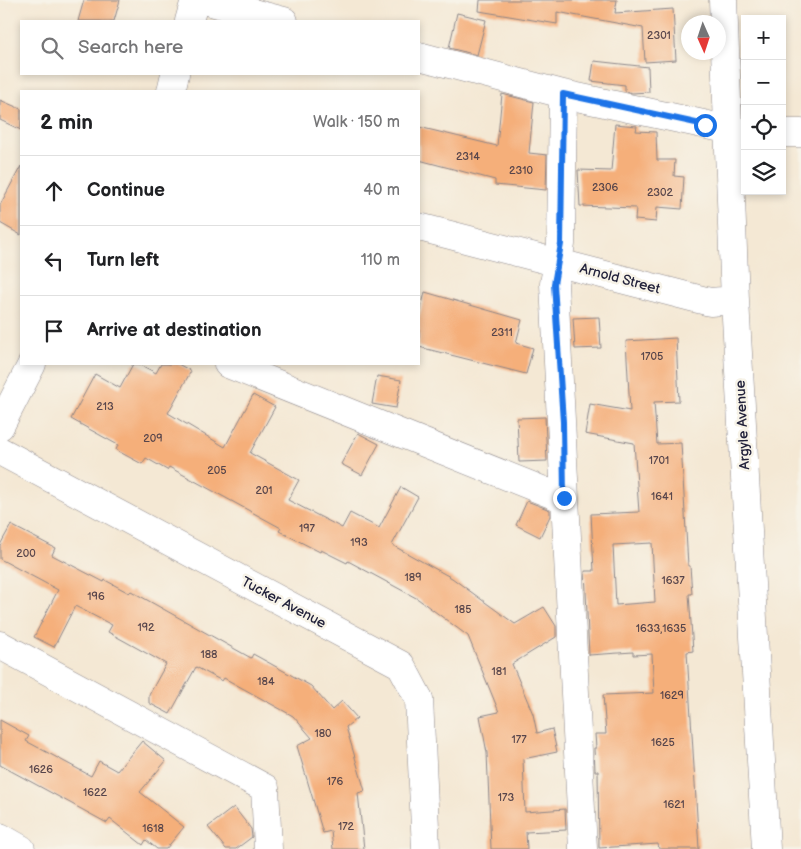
<!DOCTYPE html>
<html lang="en">
<head>
<meta charset="utf-8">
<style>
  body { margin:0; font-family:"Balsamiq Sans",sans-serif; background:#f6f6f6; color:#202124 }
  .controls { position:absolute; right:15px; top:15px; display:grid; overflow:hidden; border-radius:0px; box-shadow:0 2px 8px #0003 }
  .controls button { width:45px; height:45px; display:grid; place-items:center; padding:0; border:0; border-bottom:1px solid #e0e0e0; background:#fff; color:#202124; font:25px sans-serif }
  .compass { position:absolute; left:681px; top:15px; width:45px; height:45px; border-radius:50%; background:#fff; box-shadow:0 2px 8px #0003; rotate:177deg }
  .stop { position:absolute; width:15px; height:15px; margin:-11px; border:4px solid #1a73e8; border-radius:50%; background:#fff }
  .stop.end { background:#1a73e8; border-color:#fff; box-shadow:0 1px 5px #0008 }
  .list { margin:0; padding:0; list-style:none }
  h2 { display:flex; justify-content:space-between; align-items:center; height:65px; margin:0; padding:0 20px; font-size:21px }
  h2 small { font-size:16px; font-weight:400; color:#757577 }
  .list li { display:grid; grid-template-columns:32px 1fr auto; gap:15px; align-items:center; box-sizing:border-box; height:70px; padding:0 20px; border-top:1px solid #e0e0e0 }
  .list b { display:block; font-size:19px; white-space:nowrap }
  .list em { font-size:16px; font-style:normal; color:#757577 }
  .icon { flex:none; width:28px; height:28px; fill:none; stroke:currentColor; stroke-width:2; stroke-linecap:round; stroke-linejoin:round }
  .map { position:relative; flex:none; width:801px; height:849px; overflow:hidden }
  .search { position:absolute; background:#fff; box-shadow:0 2px 8px #0003; left:20px; top:20px; width:400px; height:55px; display:flex; align-items:center; gap:12px; box-sizing:border-box; padding:0 18px; border-radius:0px; color:#757577; font-size:19px }
  .panel { position:absolute; background:#fff; box-shadow:0 2px 8px #0003; left:20px; top:90px; width:400px; height:275px; border-radius:0px }
  .map>svg:first-child { display:block }
  .building { fill:#f5af7a; fill-rule:evenodd }
  .lines { fill:none; stroke-linecap:round; stroke-linejoin:round }
  .minor-casing { stroke:#8b8588; stroke-width:29 }
  .minor { stroke:#fff; stroke-width:28 }
  .route { stroke:#1a73e8; stroke-width:6 }
  .labels { text-anchor:middle; stroke-width:5; stroke-linejoin:round; paint-order:stroke }
  .number-label { font-size:11px; fill:#57454b }
  .street-label { font-size:14px; fill:#22223b; stroke:#f7f3e8 }
</style>
</head>
<body>
<div class="map">
<svg width="801" height="849" viewBox="0 0 801 849">
  <rect width="100%" height="100%" fill="#f7f3e8"/>
  <filter id="ink" filterUnits="userSpaceOnUse"><feTurbulence type="fractalNoise" baseFrequency=".02" numOctaves="2"/><feDisplacementMap in="SourceGraphic" scale="10" xChannelSelector="R" yChannelSelector="G"/><feConvolveMatrix kernelMatrix="1 2 1 2 8 2 1 2 1" color-interpolation-filters="sRGB"/></filter>
  <filter id="wash" filterUnits="userSpaceOnUse"><feTurbulence type="fractalNoise" baseFrequency=".0096" numOctaves="4" result="noise"/><feDisplacementMap in="SourceGraphic" scale="20" xChannelSelector="R" yChannelSelector="G"/><feGaussianBlur stdDeviation="1.12" result="paint"/><feColorMatrix in="noise" values="0 0 0 0 0 0 0 0 0 0 0 0 0 0 0 0 0 1.4 0 .05"/><feComposite in="paint" operator="in"/></filter>
  <g filter="url(#wash)">
    <rect width="100%" height="100%" fill="#f4e8d4"/>
    <g id="blocks">
      <!-- building -->
      <path class="building" d="M84 0H120L114 21H78Z
        M480 0H617L615 13 673 9 676 60 645 62 643 28 557 12V24L479 11Z
        M457 13 486 20 477 55 449 48Z
        M594 61 648 67 649 92 632 93 625 91V85L591 81Z
        M502 94 534 102 529 153 547 155 546 190 495 185V180L419 160V127L497 146Z
        M0 100 21 109V130L0 120Z
        M615 124 637 126 636 131 656 132 657 160H675L674 176 684 177 682 209 657 207 656 222 635 220 636 208 580 206 578 170 611 171Z
        M21 166V235L0 223V205Z
        M425 292 522 320 516 343 533 348 526 374 419 347V318Z
        M599 317 601 348 575 349 573 318Z
        M676 338 679 401 654 402 657 444 681 443 688 566H690L692 594H689L693 651 687 652 699 849H659L658 844 599 848 598 771H595L594 748H596L595 734H606L603 695 654 693 652 654 633 655V652L589 655 585 571H594L591 514 639 512 634 443 585 434 590 404 630 411 626 341ZM652 543 655 602 616 605 613 545Z
        M133 364H139L156 373 161 364H178L191 371 168 413 225 447 253 395 275 407 250 453 299 480 288 500 342 528 350 513 379 528 401 487 418 497 392 545 452 578 515 624 544 607 556 626V637L512 664 533 714 537 733 552 729 557 752 523 759 525 812 565 809 566 830 526 832 527 849H491L487 753 480 716 499 712 468 636 418 599 348 561 347 563 321 550 320 552 279 531 281 528 169 467 167 470 146 458 142 464 116 450 118 445 71 419 95 374 120 388Z
        M377 376 401 380 396 408 372 404Z
        M545 417 547 461 519 462 517 418Z
        M358 433 379 444 362 475 341 464Z
        M527 501 550 510V516L540 537 516 525Z
        M11 525 55 548 52 555 104 582 105 580 129 593 131 591 251 658 253 654 311 686 332 710 342 701 357 718 346 727 365 791 358 793 364 849H333L331 831 323 833 297 746 312 738 293 716 224 678 222 681 196 667 170 714 149 703V695L166 664 108 632 112 625 75 606 54 647 34 637 58 590 0 559V545Z
        M0 720 29 736 26 741 91 776 99 761 117 771 142 741 166 761 140 792 184 827 166 849H157L146 840 143 845 110 819 107 823 0 765Z
        M234 807 251 829 252 837 236 849H226L208 827Z"/>
    </g>
  </g>
  <g filter="url(#ink)">
    <use href="#blocks" fill-opacity="0" stroke="#8b8588" stroke-width="1"/>
    <g class="lines">
      <defs>
        <path id="minor" d="M203 0 284 21
          M723 0 735 300 766 849
          M189 21 195 0
          M419 56 563 94 745 133
          M171 91 175 74
          M563 94 561 244 554 284 583 849
          M782 133H801
          M419 227 710 302 735 300
          M228 364 564 499
          M0 426 32 364
          M0 451 401 665 419 699 426 849
          M0 645 265 788 268 849
          M0 837 21 849"/>
      </defs>
      <!-- minor casing -->
      <use href="#minor" class="minor-casing"/>
      <!-- minor -->
      <use href="#minor" class="minor"/>
    </g>
  </g>
  <g class="lines" filter="url(#ink)">
    <!-- route -->
    <path class="route" d="M564 498 563 422 554 284 561 244 563 94 705 125"/>
  </g>
  <g class="labels">
    <!-- number labels -->
    <g class="number-label">
      <text x="659" y="39">2301</text>
      <text x="468" y="160">2314</text>
      <text x="521" y="174">2310</text>
      <text x="605" y="191">2306</text>
      <text x="660" y="196">2302</text>
      <text x="502" y="336">2311</text>
      <text x="652" y="360">1705</text>
      <text x="105" y="410">213</text>
      <text x="153" y="442">209</text>
      <text x="659" y="464">1701</text>
      <text x="217" y="474">205</text>
      <text x="264" y="494">201</text>
      <text x="662" y="500">1641</text>
      <text x="307" y="532">197</text>
      <text x="359" y="546">193</text>
      <text x="26" y="557">200</text>
      <text x="413" y="581">189</text>
      <text x="673" y="584">1637</text>
      <text x="96" y="600">196</text>
      <text x="463" y="613">185</text>
      <text x="146" y="631">192</text>
      <text x="661" y="632">1633,1635</text>
      <text x="209" y="658">188</text>
      <text x="499" y="675">181</text>
      <text x="266" y="685">184</text>
      <text x="672" y="699">1629</text>
      <text x="323" y="737">180</text>
      <text x="519" y="743">177</text>
      <text x="663" y="746">1625</text>
      <text x="41" y="773">1626</text>
      <text x="335" y="785">176</text>
      <text x="95" y="796">1622</text>
      <text x="506" y="801">173</text>
      <text x="674" y="808">1621</text>
      <text x="346" y="830">172</text>
      <text x="153" y="832">1618</text>
    </g>
    <!-- street labels -->
    <g class="street-label">
      <text transform="translate(620 278) rotate(15)" y="5">Arnold Street</text>
      <text transform="translate(742 425) rotate(-93)" y="5">Argyle Avenue</text>
      <text transform="translate(284 602) rotate(28)" y="5">Tucker Avenue</text>
    </g>
  </g>
</svg>
<div class="controls">
<button>+</button>
<button>−</button>
<button><svg class="icon" aria-label="locate" viewBox="0 0 24 24"><circle cx="12" cy="12" r="6"/><path d="M12 2v4M12 18v4M2 12h4M18 12h4"/></svg></button>
<button><svg class="icon" aria-label="layers" viewBox="0 0 24 24"><path d="M12 4l9 5-9 5-9-5zM3 14l9 5 9-5"/></svg></button>
</div>
<svg class="compass" viewBox="-18 -18 36 36"><path d="M0-13l5 13h-10z" fill="#e53935"/><path d="M0 13l5-13h-10z" fill="#757577"/></svg>
<div class="stop" style="left:705px;top:125px"></div>
<div class="stop end" style="left:564px;top:498px"></div>
<div class="search"><svg class="icon" aria-label="search" viewBox="0 0 24 24"><circle cx="10" cy="10" r="6"/><path d="M15 15l6 6"/></svg>Search here</div>
<section class="panel">
<h2>2 min<small>Walk · 150 m</small></h2>
<ul class="list">
<li><svg class="icon" aria-label="ahead" viewBox="0 0 24 24"><path d="M12 20V5M6 11l6-6 6 6"/></svg><div><b>Continue</b></div><em>40 m</em></li>
<li><svg class="icon" aria-label="left" viewBox="0 0 24 24"><path d="M17 20v-9H6M10 6l-5 5 5 5"/></svg><div><b>Turn left</b></div><em>110 m</em></li>
<li><svg class="icon" aria-label="arrive" viewBox="0 0 24 24"><path d="M6 21V4h12l-3 4 3 4H6"/></svg><div><b>Arrive at destination</b></div></li>
</ul>
</section>
</div>
</body>
</html>
